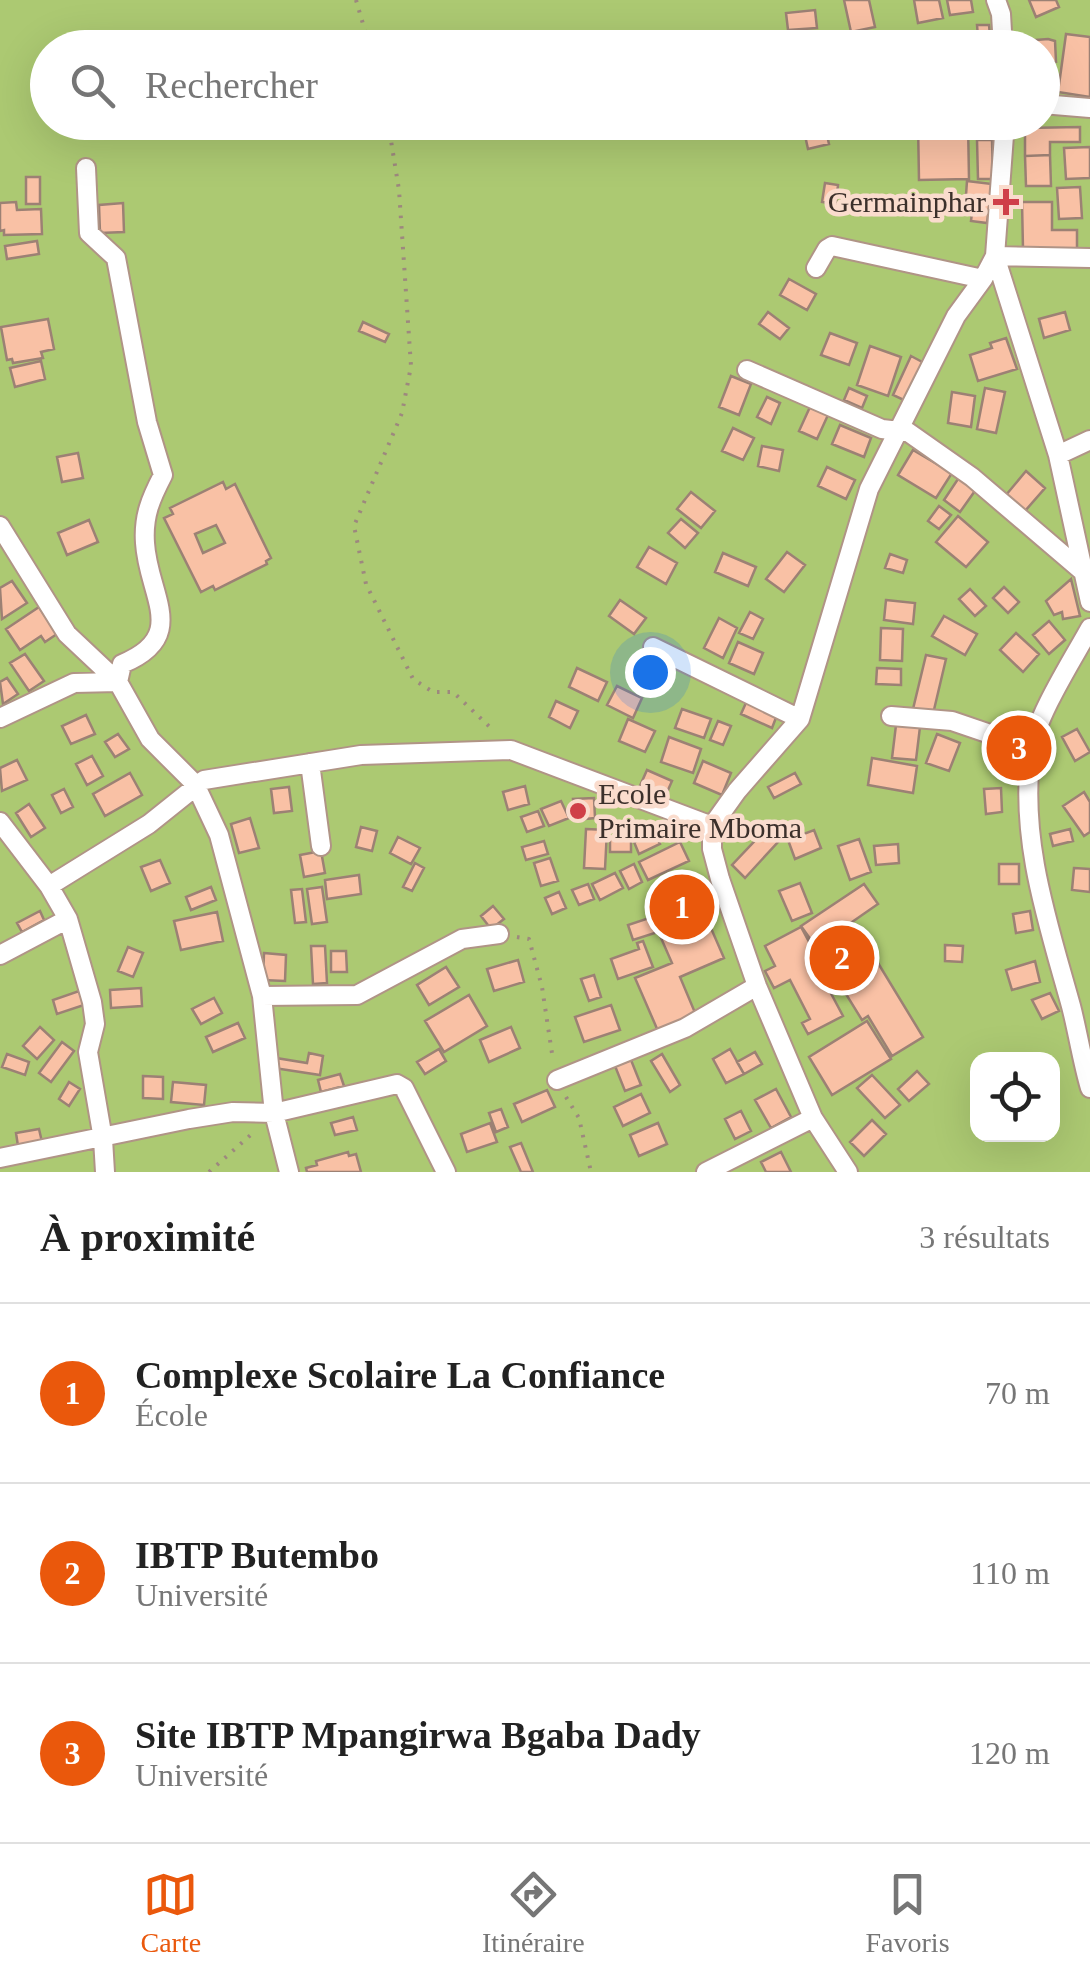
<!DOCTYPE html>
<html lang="fr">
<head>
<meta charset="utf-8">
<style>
  body { margin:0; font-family:Georgia,serif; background:#f2f2f2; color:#222 }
  .controls { position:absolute; right:30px; bottom:30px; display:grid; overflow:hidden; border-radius:20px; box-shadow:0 10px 40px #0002 }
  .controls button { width:90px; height:90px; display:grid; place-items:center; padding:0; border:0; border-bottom:2px solid #e0e0e0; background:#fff; color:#222; font:50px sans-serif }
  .you { position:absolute; left:650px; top:672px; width:35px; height:35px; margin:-25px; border:8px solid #fff; border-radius:50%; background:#1a73e8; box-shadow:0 0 0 15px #1a73e833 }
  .badge { display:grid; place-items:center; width:65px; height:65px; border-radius:50%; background:#ea580c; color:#fff; font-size:32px; font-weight:700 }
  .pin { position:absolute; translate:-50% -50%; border:5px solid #fff; box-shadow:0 2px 10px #0006 }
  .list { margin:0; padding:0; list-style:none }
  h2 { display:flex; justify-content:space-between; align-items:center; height:130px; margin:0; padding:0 40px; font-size:42px }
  h2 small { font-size:32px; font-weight:400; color:#767676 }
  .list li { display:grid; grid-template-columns:65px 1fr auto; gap:30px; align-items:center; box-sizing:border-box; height:180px; padding:0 40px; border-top:2px solid #e0e0e0 }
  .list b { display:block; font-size:38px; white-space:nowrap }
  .list p { margin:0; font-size:32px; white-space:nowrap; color:#767676 }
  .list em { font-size:32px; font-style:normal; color:#767676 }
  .icon { flex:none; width:55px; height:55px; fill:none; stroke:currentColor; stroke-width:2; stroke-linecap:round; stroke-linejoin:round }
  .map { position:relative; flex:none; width:1090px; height:1172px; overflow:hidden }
  .search { position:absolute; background:#fff; box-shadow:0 10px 40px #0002; left:30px; right:30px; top:30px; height:110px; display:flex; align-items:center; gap:25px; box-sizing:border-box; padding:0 35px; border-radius:55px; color:#767676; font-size:38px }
  .sheet { height:670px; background:#fff }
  nav { display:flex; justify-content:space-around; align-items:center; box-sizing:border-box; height:140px; border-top:2px solid #e0e0e0; background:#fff; font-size:28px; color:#767676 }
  nav a { display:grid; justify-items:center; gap:5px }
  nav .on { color:#ea580c }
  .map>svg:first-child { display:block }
  .green { fill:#acc972; fill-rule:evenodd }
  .building { fill:#f9c1a5; stroke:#9c8174; stroke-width:2.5; fill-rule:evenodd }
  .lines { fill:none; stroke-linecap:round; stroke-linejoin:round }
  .street-casing { stroke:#b09486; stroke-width:22 }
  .path { stroke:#9d887e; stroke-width:4; stroke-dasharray:2.5 8; stroke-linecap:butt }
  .street { stroke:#fff; stroke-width:18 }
  .poi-dot { fill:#cf3f48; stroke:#fadccd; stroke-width:4 }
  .labels { text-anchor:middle; stroke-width:9; stroke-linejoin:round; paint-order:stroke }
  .poi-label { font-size:30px; fill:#3c302b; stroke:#fadccd; text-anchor:end }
</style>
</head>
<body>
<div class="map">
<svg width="1090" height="1172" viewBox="0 0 1090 1172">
  <rect width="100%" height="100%" fill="#fadccd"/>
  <!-- green -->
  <path class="green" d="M0 0H1090V1172H0ZM48 48H1042V122H48ZM978 1060H1052V1134H978Z"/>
  <!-- building -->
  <path class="building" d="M844 0H869L875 27 851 32Z
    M914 0H939L943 18 918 23Z
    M947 0H971L973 12 950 15Z
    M1029 0H1056L1059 7 1036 17Z
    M815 10 817 28 788 30 786 13Z
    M977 25H989L991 48H979Z
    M973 32 975 48H921L920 38Z
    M1066 34 1090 37V97L1058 92Z
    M1048 39 1055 41 1056 62 1049 63 1051 82H1042V48H1024V41Z
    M802 122H824L829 144 808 149Z
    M918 122H968L969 179 919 180Z
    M1080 127V142H1050V155L1025 156V128Z
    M977 140H992L993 179H978Z
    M1090 147V178L1066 179 1064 148Z
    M1050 155 1051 186H1026L1025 156Z
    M26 177H40V204H26Z
    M967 181 992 184 987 223 971 221 974 196 966 195Z
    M825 183 838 185 836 204 822 202Z
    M1080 187 1082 218 1059 219 1057 188Z
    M16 202 17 210 41 209 42 234 4 235V230L0 231V203Z
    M1022 202H1052V230H1077V249H1023Z
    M123 203 124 232 100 233 99 205Z
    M37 241 39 254 7 259 5 246Z
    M789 279 816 294 807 310 780 295Z
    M768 312 789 328 780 339 759 324Z
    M1065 312 1070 330 1044 338 1039 319Z
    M48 319 54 349 41 352 43 358 13 363 12 359 7 360 1 327Z
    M363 322 389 334 385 342 359 331Z
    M830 333 857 343 849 365 821 355Z
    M1006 338 1017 369 978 381 970 355 992 348 990 343Z
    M870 346 901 357 888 396 857 385Z
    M911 356 926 364 908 402 893 395Z
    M41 361 45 379 15 387 10 368Z
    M731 376 751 384 739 415 719 407Z
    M849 388 867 396 862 408 844 400Z
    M985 388 1005 392 996 433 977 429Z
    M952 392 975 396 971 427 948 423Z
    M767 397 780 403 771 424 757 417Z
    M810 407 828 415 817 439 799 431Z
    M840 425 871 438 864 457 832 444Z
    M733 428 754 438 743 460 722 451Z
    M762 446 783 450 779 471 758 466Z
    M913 450 952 473 936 498 898 475Z
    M78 453 83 478 62 482 57 457Z
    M827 467 855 480 846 499 818 486Z
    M1026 471 1045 488 1025 511 1006 495Z
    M960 476 977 488 960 512 944 500Z
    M223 482 226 489 235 484 271 558 266 561 267 564 215 590 213 586 201 592 164 518 173 514 170 508ZM216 525 225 543 203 553 195 534Z
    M691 492 715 511 701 528 677 509Z
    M939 506 951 515 939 529 928 521Z
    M958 516 988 542 966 567 936 542Z
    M681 519 698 533 685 548 668 533Z
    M89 520 98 542 67 555 58 533Z
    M649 547 677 563 666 584 637 567Z
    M787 552 805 565 784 592 766 579Z
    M723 553 756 567 748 586 715 572Z
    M890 554 907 560 903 573 885 568Z
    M1071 579 1080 616 1063 619 1062 612 1054 615 1046 601Z
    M12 581 27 603 2 619 0 588Z
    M1004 587 1019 602 1008 613 993 598Z
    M970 589 986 606 975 616 959 599Z
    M620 600 646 618 634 634 609 616Z
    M886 600 915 603 913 624 884 620Z
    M39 607 57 634 45 642 41 636 20 650 6 629Z
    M750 612 763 619 753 639 739 633Z
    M944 616 977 634 965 655 932 636Z
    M719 618 737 628 723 658 704 648Z
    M1049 621 1065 640 1049 654 1033 635Z
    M881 628 903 629 902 661 880 660Z
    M1016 633 1039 654 1023 672 1000 650Z
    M738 642 763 653 754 674 729 663Z
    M25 654 44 681 29 691 10 663Z
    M926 655 946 659 933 714 913 709Z
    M577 668 607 682 598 701 569 687Z
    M877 668 901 669V685L876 684Z
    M7 678 18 694 3 704 0 682Z
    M617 686 642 698 633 718 607 705Z
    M749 696 779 710 772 728 741 714Z
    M556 701 578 711 570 728 549 717Z
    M682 709 711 719 704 738 675 728Z
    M86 715 95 734 71 744 62 726Z
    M628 719 655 731 645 752 619 741Z
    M718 721 731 726 723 745 710 740Z
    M896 725 920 727 916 760 892 758Z
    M1077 729 1090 752 1075 761 1062 737Z
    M118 734 129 749 115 757 105 742Z
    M937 734 960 743 949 771 926 763Z
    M669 737 701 749 693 773 661 762Z
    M92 756 103 776 87 785 76 764Z
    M872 758 917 766 913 793 868 785Z
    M17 760 27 780 2 791 0 768Z
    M703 761 731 773 722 795 694 783Z
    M647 770 672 781 664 799 639 788Z
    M130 773 142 795 105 816 93 794Z
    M795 773 801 784 774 798 768 787Z
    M525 786 529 804 508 810 503 792Z
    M289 787 292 811 274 813 271 789Z
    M1001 788 1002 812 986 814 984 789Z
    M64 789 73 807 61 813 52 795Z
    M1084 792 1090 802V832L1084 836 1063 806Z
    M594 798 595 818 575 820 573 799Z
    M561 801 569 818 549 826 541 809Z
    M29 804 45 828 31 837 16 813Z
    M538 811 544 826 527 832 521 817Z
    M250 818 259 848 239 853 231 824Z
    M361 827 377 831 372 851 356 847Z
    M586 829 607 830 605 869 584 868Z
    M1070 829 1073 841 1053 846 1050 834Z
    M765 830 778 842 745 878 732 865Z
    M814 830 821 848 795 859 788 840Z
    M655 833 660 844 639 854 634 842Z
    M398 837 420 848 411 864 390 853Z
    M610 838H631V852H610Z
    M859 839 871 872 850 880 838 846Z
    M544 841 548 854 526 860 522 847Z
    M680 842 689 861 648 880 639 862Z
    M898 844 899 863 876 865 874 846Z
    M321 851 325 873 304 877 300 855Z
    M550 858 558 881 541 886 534 863Z
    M160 860 170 883 151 891 141 867Z
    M415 863 424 868 412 891 403 887Z
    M634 864 642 882 629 889 620 871Z
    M999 864H1019V884H999Z
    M1074 868 1090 869V892L1072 890Z
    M615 873 623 888 600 900 592 884Z
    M359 875 361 894 327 899 325 880Z
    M800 883 812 913 792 921 779 891Z
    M588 884 594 899 579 905 572 890Z
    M864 884 878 904 816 947 801 926Z
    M211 887 216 900 191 910 186 897Z
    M322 887 327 922 312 924 307 889Z
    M680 887 692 917 669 925 658 895Z
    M302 889 306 922 295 923 291 890Z
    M559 892 566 908 552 914 545 898Z
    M493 906 504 919 491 929 481 916Z
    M40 911 44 920 22 932 17 923Z
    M1030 911 1033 930 1016 933 1013 914Z
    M217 912 223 941 181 950 174 921Z
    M652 917 658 932 633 940 628 925Z
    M707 919 724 958 680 977 696 1015 658 1031 635 978 672 963 661 938Z
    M801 927 815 953 821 951 829 965 819 971 843 1016 808 1034 802 1023 810 1019 790 980 774 988 765 971 775 966 765 946Z
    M643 941 653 967 618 979 611 959 639 949 637 943Z
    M945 945 963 946 962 962 945 961Z
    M311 946H325L327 983 313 984Z
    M128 947 143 953 133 977 118 971Z
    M331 951H346L347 972H331Z
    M264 953 286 955 285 981 263 980Z
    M518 960 524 982 494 991 487 969Z
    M1035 961 1040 982 1012 990 1006 970Z
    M878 963 923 1037 892 1056 868 1016 862 1020 841 986Z
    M446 967 459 987 429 1005 417 985Z
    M594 975 601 997 589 1001 581 979Z
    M141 988 142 1006 111 1008 110 990Z
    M79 991 84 1005 57 1014 53 1000Z
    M1050 993 1059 1011 1042 1019 1032 1000Z
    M469 995 487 1026 444 1052 425 1021Z
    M214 998 222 1013 201 1024 192 1009Z
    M611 1005 620 1030 584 1042 575 1017Z
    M867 1021 891 1059 832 1095 809 1057Z
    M238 1023 245 1038 213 1052 206 1037Z
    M40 1027 54 1040 37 1059 23 1046Z
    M511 1027 520 1048 489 1062 480 1040Z
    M62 1042 74 1051 51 1082 39 1073Z
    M439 1049 446 1061 425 1074 417 1062Z
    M730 1049 744 1074 726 1083 713 1059Z
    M755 1052 762 1064 744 1074 737 1062Z
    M309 1053 323 1056 320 1075 274 1068 276 1058 307 1063Z
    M7 1054 29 1062 25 1075 2 1067Z
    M662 1054 680 1085 670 1092 651 1061Z
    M631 1060 641 1085 625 1091 615 1066Z
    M917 1071 929 1084 909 1101 898 1089Z
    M340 1074 344 1086 321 1092 318 1080Z
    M872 1075 900 1105 885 1118 857 1088Z
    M143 1076 163 1077V1099L143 1098Z
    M69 1082 80 1089 69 1106 59 1099Z
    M173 1082 206 1085 204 1105 171 1102Z
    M776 1089 791 1117 771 1128 755 1100Z
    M547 1090 555 1107 522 1122 514 1104Z
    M641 1094 650 1113 623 1126 614 1107Z
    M501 1109 508 1127 496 1132 489 1113Z
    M741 1111 751 1131 735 1139 725 1119Z
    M353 1117 357 1130 335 1135 331 1123Z
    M872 1120 886 1134 864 1156 850 1142Z
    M490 1123 497 1142 467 1152 461 1134Z
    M658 1123 667 1144 639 1156 630 1135Z
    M39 1129 42 1142 18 1146 16 1133Z
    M521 1143 533 1172H521L510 1147Z
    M348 1152 349 1156 356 1154 361 1172H307L306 1168 317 1165 316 1161Z
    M781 1152 791 1172H766L761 1162Z"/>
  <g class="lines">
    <defs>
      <path id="street" d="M996 0 1001 14 1003 48
        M1042 104 1090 108
        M1005 122 995 256 1058 455 1090 602
        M995 256 1090 258
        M816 268 827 249 832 246 983 279
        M747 370 882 429 908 432 972 477 1081 570
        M1058 455 1090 440
        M0 526 67 634 118 682 150 739 195 784 219 835 262 996 274 1113 289 1172
        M1090 628C1073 659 1035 718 1031 752 1019 839 1048 923 1071 1006 1078 1033 1082 1061 1090 1088
        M653 647 800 719
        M891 716 952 721 1031 748
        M0 718 74 683 118 682 122 664C190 636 148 596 145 543 143 516 151 498 163 475L147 422 116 258 89 233 86 168
        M310 763 321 846
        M0 822 49 886 68 919 92 1002 95 1024 88 1052 103 1139 105 1172
        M49 886 149 824 204 780 361 755 511 750 712 826
        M0 955 68 919
        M262 996 357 995 462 939 499 934
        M557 1080 685 1028 757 986
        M0 1158 189 1119 233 1112 274 1113 397 1084 404 1088 446 1172
        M706 1172 813 1118
        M848 1172 813 1118 757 986 720 879 712 849V826L737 791 800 719 869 489 956 316 983 279 995 256"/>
    </defs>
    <!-- street casing -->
    <use href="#street" class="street-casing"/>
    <!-- path -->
    <path class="path" d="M356 0 370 48
      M388 122 399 190 411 366 402 413 354 526 366 584 413 679 433 692H453L493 730
      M517 937 529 939 542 987 553 1060
      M566 1097 579 1118 591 1172
      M209 1172 254 1132"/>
    <!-- street -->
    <use href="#street" class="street"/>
  </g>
  <!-- markers -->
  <g class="poi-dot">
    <path d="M1001 187h10v10h10v10h-10v10h-10v-10h-10v-10h10z"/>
    <circle cx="578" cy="811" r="10"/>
  </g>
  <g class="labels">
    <!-- poi labels -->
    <g class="poi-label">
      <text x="986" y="212">Germainphar</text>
      <text x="598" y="804" text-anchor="start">Ecole<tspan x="598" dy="34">Primaire Mboma</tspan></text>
    </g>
  </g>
</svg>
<div class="controls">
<button><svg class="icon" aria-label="locate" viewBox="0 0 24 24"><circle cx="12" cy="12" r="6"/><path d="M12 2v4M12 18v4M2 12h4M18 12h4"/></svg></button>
</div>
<div class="you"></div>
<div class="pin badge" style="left:682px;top:907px">1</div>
<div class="pin badge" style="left:842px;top:958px">2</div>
<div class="pin badge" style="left:1019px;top:748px">3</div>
<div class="search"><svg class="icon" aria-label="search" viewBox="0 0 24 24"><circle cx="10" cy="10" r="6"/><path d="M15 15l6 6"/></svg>Rechercher</div>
</div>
<section class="sheet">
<h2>À proximité<small>3 résultats</small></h2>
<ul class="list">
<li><span class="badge">1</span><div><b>Complexe Scolaire La Confiance</b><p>École</p></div><em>70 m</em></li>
<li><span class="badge">2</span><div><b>IBTP Butembo</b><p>Université</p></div><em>110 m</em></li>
<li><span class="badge">3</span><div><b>Site IBTP Mpangirwa Bgaba Dady</b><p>Université</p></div><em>120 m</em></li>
</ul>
</section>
<nav>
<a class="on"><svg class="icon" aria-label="map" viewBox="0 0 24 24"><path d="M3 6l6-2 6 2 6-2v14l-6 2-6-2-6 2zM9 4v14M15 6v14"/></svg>Carte</a>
<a><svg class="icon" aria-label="directions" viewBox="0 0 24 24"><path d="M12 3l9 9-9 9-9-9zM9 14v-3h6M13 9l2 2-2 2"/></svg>Itinéraire</a>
<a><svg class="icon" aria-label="saved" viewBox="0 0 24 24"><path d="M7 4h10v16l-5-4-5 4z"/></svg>Favoris</a>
</nav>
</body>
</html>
